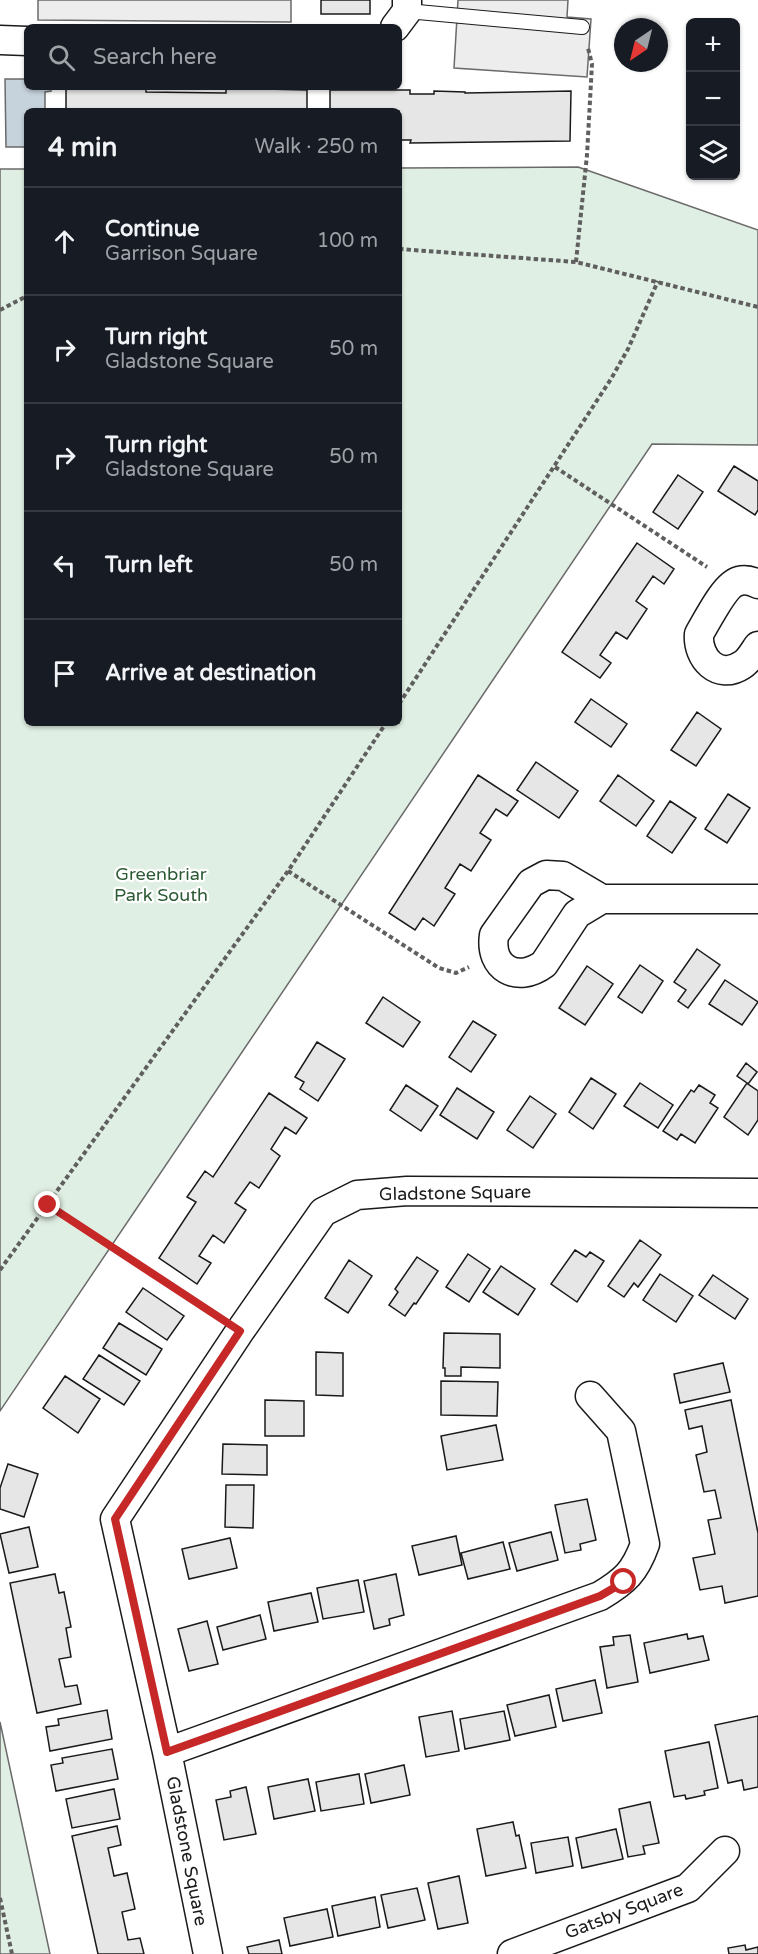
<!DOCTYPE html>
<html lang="en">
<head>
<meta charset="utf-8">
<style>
  body { margin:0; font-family:"Varela Round",sans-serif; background:#20242c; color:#f1f3f6 }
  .controls { position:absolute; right:18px; top:18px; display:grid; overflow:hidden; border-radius:9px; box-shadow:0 2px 4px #0004 }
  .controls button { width:54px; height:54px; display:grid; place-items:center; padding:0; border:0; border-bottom:2px solid #363941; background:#171b24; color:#f1f3f6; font:30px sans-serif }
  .compass { position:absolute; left:614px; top:18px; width:54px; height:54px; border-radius:50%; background:#171b24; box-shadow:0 2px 4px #0004; rotate:215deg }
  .stop { position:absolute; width:18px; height:18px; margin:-14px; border:4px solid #c62828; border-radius:50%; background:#fff }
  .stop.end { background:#c62828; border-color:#fff; box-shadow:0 2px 6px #0008 }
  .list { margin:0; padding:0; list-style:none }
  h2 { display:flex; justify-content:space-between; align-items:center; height:78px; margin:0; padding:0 24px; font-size:26px }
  h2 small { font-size:20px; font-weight:400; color:#9ea1a6 }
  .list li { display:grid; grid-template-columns:39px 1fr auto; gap:18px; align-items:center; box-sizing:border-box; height:108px; padding:0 24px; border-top:2px solid #363941 }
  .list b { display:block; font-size:22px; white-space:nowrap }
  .list p { margin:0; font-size:20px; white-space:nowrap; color:#9ea1a6 }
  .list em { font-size:20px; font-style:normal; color:#9ea1a6 }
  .icon { flex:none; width:33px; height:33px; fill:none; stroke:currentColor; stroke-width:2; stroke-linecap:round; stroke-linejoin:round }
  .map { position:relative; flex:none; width:758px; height:1954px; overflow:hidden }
  .search { position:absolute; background:#171b24; box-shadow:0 2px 4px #0004; left:24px; top:24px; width:378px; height:66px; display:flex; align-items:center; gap:15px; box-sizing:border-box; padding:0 21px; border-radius:9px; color:#9ea1a6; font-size:22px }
  .panel { position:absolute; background:#171b24; box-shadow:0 2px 4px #0004; left:24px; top:108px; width:378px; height:618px; border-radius:9px }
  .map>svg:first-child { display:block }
  .green { fill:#e0efe3; stroke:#6a6a6a; stroke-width:1.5 }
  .parking { fill:#ededed; stroke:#6a6a6a; stroke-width:1.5 }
  .water { fill:#c6d2dc; stroke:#6a6a6a; stroke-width:1.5 }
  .building { fill:#e6e6e6; stroke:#1a1a1a; stroke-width:1.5 }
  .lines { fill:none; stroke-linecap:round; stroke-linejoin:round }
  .lane-casing { stroke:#1a1a1a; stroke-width:16 }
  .street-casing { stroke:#1a1a1a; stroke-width:31 }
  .path { stroke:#5f5f5f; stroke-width:4; stroke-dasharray:4.5 3; stroke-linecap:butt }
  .lane { stroke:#fff; stroke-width:14 }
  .street { stroke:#fff; stroke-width:28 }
  .route { stroke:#c62828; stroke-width:8 }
  .labels { text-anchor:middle; stroke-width:4.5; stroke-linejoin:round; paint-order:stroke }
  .park-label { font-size:18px; fill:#2b5a34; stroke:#fff }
  .street-label { font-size:18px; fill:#1a1a1a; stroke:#fff }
</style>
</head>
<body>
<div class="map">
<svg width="758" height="1954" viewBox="0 0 758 1954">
  <rect width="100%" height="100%" fill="#fff"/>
  <!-- green -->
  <path class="green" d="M578 167 758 230V445L652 444 0 1411V169H27V723H399V168Z
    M0 1722 50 1954H0Z"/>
  <!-- parking -->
  <path class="parking" d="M38 0H291V22L38 20Z
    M458 0H568L567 17 591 19 587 77 454 68Z"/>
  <!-- water -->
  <path class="water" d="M5 79H27V87H51V91L45 92V111H27V147H6Z"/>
  <!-- building -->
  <path class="building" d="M321 0H370V14H321Z
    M66 87 146 88V92L226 93V88L307 90V111H66Z
    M330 90H410V94H434V91L465 92V93L571 91 570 141 410 143 411 140H399V111H330Z
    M734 466 758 481V510L755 515 718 491Z
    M678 475 703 492 678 529 653 512Z
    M637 543 674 569 664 584 653 576 636 601 647 609 627 639 616 632 600 655 611 663 600 678 562 652Z
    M591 699 627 724 611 747 575 722Z
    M697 712 721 729 696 766 671 750Z
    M536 762 578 791 559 818 517 790Z
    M478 775 518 801 507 816 496 809 480 833 491 840 471 871 460 864 445 888 455 894 434 926 423 918 415 930 389 913Z
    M618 775 654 801 636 826 600 801Z
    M728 794 750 808 727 843 705 829Z
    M670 801 696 818 672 853 647 836Z
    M697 949 720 965 688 1008 678 1001 686 990 674 982Z
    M640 965 663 981 642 1013 618 997Z
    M587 966 613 984 585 1025 559 1008Z
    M725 980 758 1002 742 1025 709 1004Z
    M383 997 420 1022 403 1047 366 1023Z
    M473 1021 496 1035 471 1072 449 1057Z
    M317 1042 345 1059 318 1101 300 1089 304 1082 295 1077Z
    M746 1063 757 1072 748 1084 758 1091V1120L748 1135 724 1117 747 1083 737 1076Z
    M591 1078 616 1094 593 1129 569 1112Z
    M640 1083 673 1105 658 1128 624 1106Z
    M406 1085 438 1106 421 1131 390 1110Z
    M699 1085 715 1095 710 1103 718 1108 695 1143 681 1134 677 1140 663 1131 691 1090 694 1092Z
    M457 1088 494 1112 477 1139 440 1115Z
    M269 1093 307 1118 296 1134 285 1127 271 1149 280 1156 259 1188 250 1182 235 1203 246 1210 224 1243 213 1235 199 1256 211 1263 197 1284 159 1258 196 1202 187 1197 205 1171 213 1177Z
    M530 1096 556 1114 533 1148 507 1130Z
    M640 1240 661 1255 638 1287 634 1283 624 1297 608 1286Z
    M575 1250 586 1257 590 1252 604 1261 577 1302 551 1284Z
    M468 1254 490 1269 469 1302 446 1287Z
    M417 1257 438 1271 416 1304 414 1303 405 1316 389 1305 398 1292 395 1289Z
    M349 1260 372 1276 348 1313 325 1298Z
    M501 1266 535 1289 518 1315 483 1292Z
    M660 1274 693 1296 676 1322 643 1300Z
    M713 1275 748 1299 735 1319 699 1295Z
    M143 1288 184 1316 167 1340 126 1312Z
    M119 1323 162 1349 146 1375 103 1348Z
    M444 1333 500 1334V1368L461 1367V1376H445V1368H443Z
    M316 1352 343 1353V1396L316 1395Z
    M99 1355 140 1381 124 1405 83 1379Z
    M723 1363 730 1392 680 1403 674 1374Z
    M65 1376 100 1399 78 1433 43 1408Z
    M441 1381 498 1382 497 1416 441 1415Z
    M265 1400 304 1401V1436H265Z
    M731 1400 758 1533V1596L725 1603 722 1586 700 1590 693 1558 715 1554 708 1520 721 1518 715 1490 704 1492 696 1455 707 1452 702 1426 689 1429 685 1410Z
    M496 1425 503 1460 447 1470 441 1436Z
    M223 1444 267 1445V1475L222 1474Z
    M8 1464 38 1474 24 1517 0 1509V1488Z
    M226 1485H254L253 1528 225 1527Z
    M587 1499 596 1540 580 1544 581 1550 565 1553 555 1505Z
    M29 1527 38 1567 9 1573 0 1534Z
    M551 1532 558 1560 517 1571 509 1543Z
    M456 1536 462 1565 419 1575 412 1546Z
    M230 1538 237 1568 189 1579 182 1549Z
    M503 1542 510 1569 468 1579 461 1553Z
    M55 1574 59 1593 64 1592 71 1627 66 1628 71 1657 59 1659 65 1687 77 1685 81 1704 37 1713 10 1583Z
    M396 1574 404 1615 389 1619 390 1625 374 1629 364 1581Z
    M358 1580 364 1612 323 1619 317 1588Z
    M311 1593 318 1622 274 1631 268 1602Z
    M260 1615 266 1639 223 1650 217 1627Z
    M207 1621 218 1664 189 1671 178 1629Z
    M687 1634 688 1639 703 1636 709 1660 650 1673 644 1643Z
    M630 1635 638 1682 607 1688 600 1647 614 1645 613 1637Z
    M595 1680 602 1713 563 1721 556 1689Z
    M549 1695 556 1727 515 1736 507 1705Z
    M107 1710 112 1739 50 1751 46 1727 59 1725 58 1719Z
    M452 1711 459 1751 426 1757 419 1717Z
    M504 1711 510 1740 465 1749 460 1719Z
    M758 1716V1787L744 1790 742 1780 728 1783 715 1725Z
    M709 1742 718 1788 704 1791 705 1795 686 1799 685 1795 674 1797 665 1751Z
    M112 1749 118 1779 56 1791 51 1765 63 1763 62 1758Z
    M404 1765 410 1795 371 1803 365 1774Z
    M359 1774 364 1804 321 1811 316 1782Z
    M308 1779 315 1811 274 1819 268 1787Z
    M246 1787 256 1834 224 1840 216 1800 231 1797 230 1791Z
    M114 1789 120 1819 72 1828 66 1799Z
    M650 1802 659 1843 643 1846 645 1854 628 1857 619 1809Z
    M513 1822 516 1836 519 1835 526 1868 486 1876 477 1829Z
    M117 1826 121 1845 108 1848 114 1876 127 1873 135 1909 122 1912 128 1940 140 1938 144 1954H98L72 1836Z
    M616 1829 623 1859 582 1868 576 1838Z
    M568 1837 573 1866 536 1873 531 1843Z
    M459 1876 468 1923 438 1929 428 1883Z
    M417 1888 425 1920 388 1928 381 1895Z
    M375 1897 380 1927 338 1936 332 1906Z
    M327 1909 333 1937 290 1946 284 1918Z
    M279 1940 282 1954H249L247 1947Z
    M745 1945 746 1950 758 1947V1954H729L728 1948Z"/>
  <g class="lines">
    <defs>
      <path id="lane" d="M407 11 582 27"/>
      <path id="street" d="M395 27 407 11V0
        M0 40 27 41
        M758 584C752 581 746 579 739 581 725 584 707 621 699 634 697 658 718 681 742 665 749 661 753 653 758 646
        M602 899 577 914 544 964C517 984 489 968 494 935L531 883 546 875 563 876 602 899H758
        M167 1752 600 1596C625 1581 635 1572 645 1544L621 1431 590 1396
        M208 1954 167 1752 115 1519 240 1331 323 1212 357 1195 407 1191 758 1193
        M512 1954 688 1888 725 1851"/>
    </defs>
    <!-- lane casing -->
    <use href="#lane" class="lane-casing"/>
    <!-- street casing -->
    <use href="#street" class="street-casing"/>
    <!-- path -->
    <path class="path" d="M399 249 576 262 758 307
      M576 262 587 155 592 64 588 48
      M0 310 27 296
      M555 467 707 567
      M399 704 611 379 628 349 658 281
      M288 871 439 968 456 973 469 967
      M48 1205 217 1316
      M0 1270 288 871 386 723
      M0 1898 12 1954"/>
    <!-- lane -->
    <use href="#lane" class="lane"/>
    <!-- street -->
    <use href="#street" class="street"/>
  </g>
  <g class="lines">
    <!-- route -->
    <path class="route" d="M48 1205 240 1331 115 1519 167 1752 600 1596 624 1582"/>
  </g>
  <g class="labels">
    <!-- park labels -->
    <g class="park-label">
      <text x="161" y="880">Greenbriar<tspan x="161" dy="21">Park South</tspan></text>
    </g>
    <!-- street labels -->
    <g class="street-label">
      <text transform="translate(455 1193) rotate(-1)" y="6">Gladstone Square</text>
      <text transform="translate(187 1851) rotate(79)" y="6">Gladstone Square</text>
      <text transform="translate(624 1911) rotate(-21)" y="6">Gatsby Square</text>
    </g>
  </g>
</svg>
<div class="controls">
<button>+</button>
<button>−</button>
<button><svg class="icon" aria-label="layers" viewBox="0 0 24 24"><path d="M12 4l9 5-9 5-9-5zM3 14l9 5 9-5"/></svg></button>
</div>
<svg class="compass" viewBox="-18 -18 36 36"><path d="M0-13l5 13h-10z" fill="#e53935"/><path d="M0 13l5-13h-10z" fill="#9ea1a6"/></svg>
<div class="stop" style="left:624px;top:1582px"></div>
<div class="stop end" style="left:48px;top:1205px"></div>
<div class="search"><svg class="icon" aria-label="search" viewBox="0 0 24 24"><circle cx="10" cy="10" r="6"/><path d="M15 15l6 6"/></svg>Search here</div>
<section class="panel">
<h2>4 min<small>Walk · 250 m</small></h2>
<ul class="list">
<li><svg class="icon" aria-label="ahead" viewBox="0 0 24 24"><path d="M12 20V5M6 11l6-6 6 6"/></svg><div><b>Continue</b><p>Garrison Square</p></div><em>100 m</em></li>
<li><svg class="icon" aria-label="right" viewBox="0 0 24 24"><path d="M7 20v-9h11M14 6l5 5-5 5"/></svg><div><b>Turn right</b><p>Gladstone Square</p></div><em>50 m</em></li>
<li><svg class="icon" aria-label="right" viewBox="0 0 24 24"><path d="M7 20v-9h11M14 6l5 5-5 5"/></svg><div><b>Turn right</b><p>Gladstone Square</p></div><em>50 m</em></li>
<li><svg class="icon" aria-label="left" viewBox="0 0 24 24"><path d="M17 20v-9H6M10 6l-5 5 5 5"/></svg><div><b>Turn left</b></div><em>50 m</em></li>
<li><svg class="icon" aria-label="arrive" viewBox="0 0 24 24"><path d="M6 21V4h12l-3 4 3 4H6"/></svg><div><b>Arrive at destination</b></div></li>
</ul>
</section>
</div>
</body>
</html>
